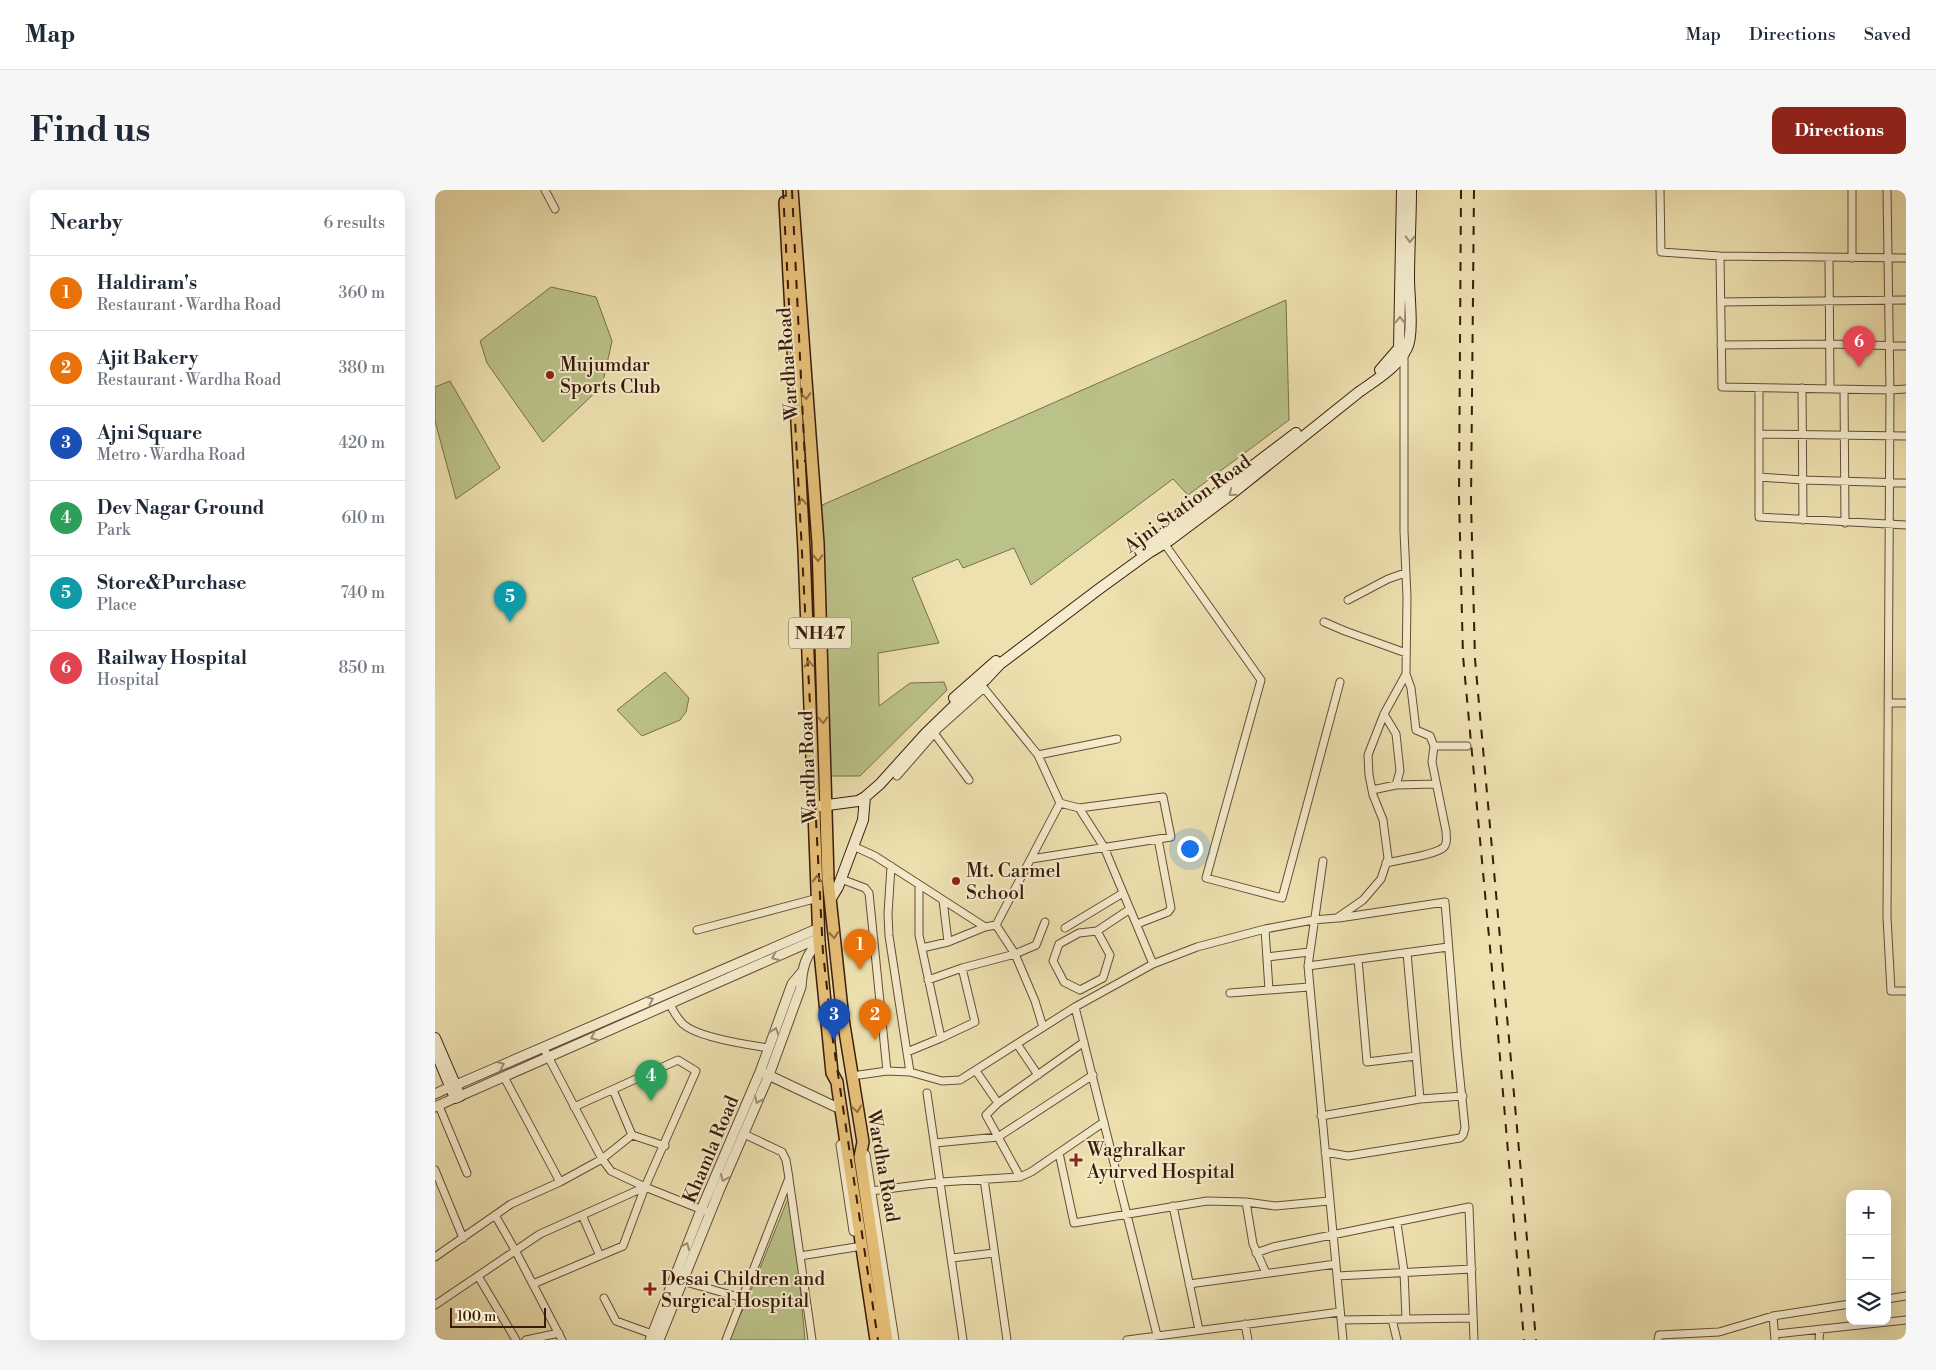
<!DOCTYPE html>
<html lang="en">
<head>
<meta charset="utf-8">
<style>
  body { margin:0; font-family:"Libre Bodoni",serif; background:#f6f6f7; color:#1f2937 }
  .controls { position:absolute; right:15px; bottom:15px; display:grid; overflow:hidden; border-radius:10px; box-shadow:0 5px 20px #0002 }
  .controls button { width:45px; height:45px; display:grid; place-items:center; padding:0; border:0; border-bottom:1px solid #e0e1e3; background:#fff; color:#1f2937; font:25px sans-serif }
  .scale { position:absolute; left:15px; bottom:12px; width:96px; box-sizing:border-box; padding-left:5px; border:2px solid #3a1b0a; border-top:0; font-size:14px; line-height:18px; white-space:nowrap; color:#3a1b0a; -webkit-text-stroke:4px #f4eccc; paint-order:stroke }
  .you { position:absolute; left:754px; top:658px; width:18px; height:18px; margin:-12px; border:4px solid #fff; border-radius:50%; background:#1a73e8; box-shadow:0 0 0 8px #1a73e833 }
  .badge { display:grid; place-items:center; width:32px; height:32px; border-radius:50%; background:#8f2418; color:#fff; font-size:16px; font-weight:700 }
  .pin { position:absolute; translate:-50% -41px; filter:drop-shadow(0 1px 2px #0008) }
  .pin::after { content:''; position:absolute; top:26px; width:18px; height:15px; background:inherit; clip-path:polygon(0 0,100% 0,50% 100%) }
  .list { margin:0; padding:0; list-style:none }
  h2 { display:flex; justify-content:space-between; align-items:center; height:65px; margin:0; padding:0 20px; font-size:21px }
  h2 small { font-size:16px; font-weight:400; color:#747a83 }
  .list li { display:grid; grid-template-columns:32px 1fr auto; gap:15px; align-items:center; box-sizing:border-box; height:75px; padding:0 20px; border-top:1px solid #e0e1e3 }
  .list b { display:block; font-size:19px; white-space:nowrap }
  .list p { margin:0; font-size:16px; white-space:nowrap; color:#747a83 }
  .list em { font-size:16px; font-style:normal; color:#747a83 }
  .icon { flex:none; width:28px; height:28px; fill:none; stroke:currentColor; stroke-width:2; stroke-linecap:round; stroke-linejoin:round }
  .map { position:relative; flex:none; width:1471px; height:1150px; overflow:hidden; border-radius:10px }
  header { display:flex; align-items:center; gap:30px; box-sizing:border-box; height:70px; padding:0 25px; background:#fff; border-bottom:1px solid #e0e1e3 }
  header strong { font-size:24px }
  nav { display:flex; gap:28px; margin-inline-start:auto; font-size:18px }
  .intro { display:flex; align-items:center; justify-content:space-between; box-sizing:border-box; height:120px; padding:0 30px }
  h1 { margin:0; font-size:35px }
  .button { padding:12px 22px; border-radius:10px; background:#8f2418; color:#fff; font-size:18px; font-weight:700 }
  main { display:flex; gap:30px; padding:0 30px }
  aside { flex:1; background:#fff; border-radius:10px; box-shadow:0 5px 20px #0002 }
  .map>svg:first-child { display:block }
  .green { fill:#bbc289; stroke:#7a6e4a }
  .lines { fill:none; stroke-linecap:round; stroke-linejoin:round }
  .minor-casing { stroke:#674c34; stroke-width:9 }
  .tertiary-casing { stroke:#674c34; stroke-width:11 }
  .secondary-casing { stroke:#3a1b0a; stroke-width:12 }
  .trunk-casing { stroke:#3a1b0a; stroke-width:14 }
  .minor { stroke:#f4eccc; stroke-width:7 }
  .tertiary { stroke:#f4eccc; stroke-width:9 }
  .secondary { stroke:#f4eccc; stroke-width:10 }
  .trunk { stroke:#e7c078; stroke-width:11 }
  .rail { stroke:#3a1b0a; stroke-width:2; stroke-dasharray:9 9; stroke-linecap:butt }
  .oneway { stroke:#a08e75 }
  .oneway2 { stroke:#906e41 }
  .poi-dot { fill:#8f2418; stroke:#f4eccc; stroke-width:2 }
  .labels { text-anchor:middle; stroke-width:4; stroke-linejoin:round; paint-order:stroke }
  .shield { fill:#f4eccc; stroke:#725a44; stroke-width:1 }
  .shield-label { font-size:18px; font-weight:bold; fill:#3a1b0a }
  .poi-label { font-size:19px; fill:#3a1b0a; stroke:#f4eccc; text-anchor:start }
  .street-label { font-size:19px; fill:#3a1b0a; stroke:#f4eccc }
</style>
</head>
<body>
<header>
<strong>Map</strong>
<nav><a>Map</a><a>Directions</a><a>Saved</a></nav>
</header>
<div class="intro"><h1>Find us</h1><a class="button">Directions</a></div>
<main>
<aside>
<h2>Nearby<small>6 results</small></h2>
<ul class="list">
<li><span class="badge" style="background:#e8710a">1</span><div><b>Haldiram's</b><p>Restaurant · Wardha Road</p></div><em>360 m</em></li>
<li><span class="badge" style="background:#e8710a">2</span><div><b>Ajit Bakery</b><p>Restaurant · Wardha Road</p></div><em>380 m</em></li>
<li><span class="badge" style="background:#1a4fb4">3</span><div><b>Ajni Square</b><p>Metro · Wardha Road</p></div><em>420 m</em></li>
<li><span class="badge" style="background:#2e9e5b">4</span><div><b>Dev Nagar Ground</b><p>Park</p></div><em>610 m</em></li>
<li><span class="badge" style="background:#0f9aa8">5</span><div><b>Store&amp;Purchase</b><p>Place</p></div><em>740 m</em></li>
<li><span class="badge" style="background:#e0444e">6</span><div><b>Railway Hospital</b><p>Hospital</p></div><em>850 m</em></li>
</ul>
</aside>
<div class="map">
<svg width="1471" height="1150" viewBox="0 0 1471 1150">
  <rect width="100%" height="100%" fill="#eee1b0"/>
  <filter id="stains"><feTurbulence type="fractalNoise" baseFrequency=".004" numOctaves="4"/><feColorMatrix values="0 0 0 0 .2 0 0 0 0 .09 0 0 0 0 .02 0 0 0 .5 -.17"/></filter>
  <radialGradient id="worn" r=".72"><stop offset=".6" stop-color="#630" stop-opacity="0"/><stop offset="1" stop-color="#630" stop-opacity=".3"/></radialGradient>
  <!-- green -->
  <path class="green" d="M116 97 161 107 177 151 167 196 108 252 52 173 45 151Z
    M851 110 854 230 753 305 738 289 596 395 579 358 528 378 523 369 477 388 504 453 443 463 444 516 475 493 509 492 512 500 425 586H394L385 316Z
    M15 191 65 278 21 309 0 231V197Z
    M230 482 254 508 251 522 245 530 207 546 182 520Z
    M356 1001 370 1150H293L311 1113Z"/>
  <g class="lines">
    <defs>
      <path id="minor" d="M110 0 120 19
        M1225 0 1226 62 1285 66 1471 68
        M1285 66 1287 197 1455 200 1452 0
        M1394 68 1395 199
        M1417 68V0
        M1286 112 1471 110
        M1286 155 1395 154 1471 156
        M1324 198V327L1471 335
        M1367 198 1368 330
        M1409 199 1410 333
        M1471 199 1455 200 1452 727 1456 801H1471
        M1324 244 1471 246
        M1324 287 1368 290 1471 293
        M729 353 826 490 771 688 847 708 905 492
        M913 410 953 389 970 383
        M889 432 910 441 971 463
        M971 484 976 498 981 540 995 546 999 556H1032
        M544 492 603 565 625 613
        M1453 513H1471
        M499 543 534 590
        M603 565 682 549
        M462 586 503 539 549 498
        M961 595 1000 594
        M937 600 961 595 965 581 961 544 949 524
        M644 618 669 657 718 774
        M418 656 440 666 550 737 561 735 580 764 601 755 610 732
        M596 669 736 647 728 607 644 618 625 613
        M888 671 873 776 908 1150
        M951 673C964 670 1001 665 1009 657 1013 653 1011 646 1011 641L997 572 999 556
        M456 676 453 724 454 746 475 882 507 891 525 890 640 817 718 774 762 757 830 739 878 730 902 728 928 710 946 689 953 668 948 630 938 605 934 585 933 565 949 524 971 484 972 407 969 341V164
        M406 689 430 698 434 703 452 881 475 882
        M508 710 513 752
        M702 734 733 722 736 718 723 649
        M561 735 625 613
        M630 738 688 703
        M830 739 834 800
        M262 740 383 708
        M662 741 675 765 668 788 645 800 629 792 618 771 624 754 644 743 662 741 695 719
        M487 758 513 752 550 737
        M972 763 985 909
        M832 767 874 762
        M923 769 932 872 981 866
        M873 776 1013 757
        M493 790 527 778 580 764 600 811 608 837
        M795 803 874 797
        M235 814C238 821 243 829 248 834 262 847 313 855 334 858
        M640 817 722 1145
        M506 848 540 832 527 778
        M582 854 603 885
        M108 857 167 969 176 981 210 997 275 1023
        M472 862 506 848 484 745V695
        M541 881 563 913
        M417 886 452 881
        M69 887 125 992
        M178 900 197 945 230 956
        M492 903 528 1150
        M4 916 32 983
        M886 926 985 909 1028 906
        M500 953 563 947 658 885
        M890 962 913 966 1025 948 1028 945 1030 938 1022 860 1010 712 904 728
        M624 963 639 1033 772 1011 811 1012 840 1016 894 1011
        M0 980 28 1048
        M585 987 551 925 563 913 649 852
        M354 989 377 1150
        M549 989 572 1150
        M436 1001 506 992 585 987 596 982 669 932
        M811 1012 818 1054 831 1083
        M738 1016 764 1140
        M60 1025 80 1060 127 1150
        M147 1025 165 1066
        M962 1033 969 1082 971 1129
        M821 1063 838 1057 1034 1017 1039 1150
        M365 1066 421 1057
        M0 1067 76 1014 125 992 167 969 197 945
        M517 1068 559 1063
        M43 1086 81 1150
        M902 1086 1037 1079
        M247 1091 307 1108
        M98 1094 188 1056 210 997 261 881 243 870 139 917
        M754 1094 901 1074
        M169 1108 181 1131 217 1144
        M1452 1109 1471 1106
        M0 1115 105 1044 210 997
        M1338 1126 1415 1114
        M957 1129 962 1150
        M906 1130 1038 1128
        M810 1134 813 1150
        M1340 1144 1471 1130
        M91 1150 124 1143
        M291 1150 354 988 351 970 347 962 309 944
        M692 1150 905 1122
        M1223 1150 1224 1145 1284 1142 1338 1126 1340 1150
        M1384 1150 1385 1139"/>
      <path id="tertiary" d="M329 883 401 917
        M21 895 384 738
        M0 904 15 897
        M25 906 384 748
        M0 917 20 908
        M406 955 419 1041
        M430 965 459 1150
        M215 1150 266 1020 325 882 357 794 367 782
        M224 1150 284 1001 334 885 366 797C367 781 370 762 385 753"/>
      <path id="secondary" d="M945 180 964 158 967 0
        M705 361 861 243
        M519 508 561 471
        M385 616 423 611 430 607 445 594 491 543 522 513 550 490 565 474 664 399 715 362 735 350 795 305 924 202C941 190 963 177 972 158 979 144 974 105 974 89 974 59 976 30 976 0
        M395 710 403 697 428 630 430 607
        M0 848 25 906 20 908 0 860"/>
      <path id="trunk" d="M357 0 383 353 393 689 408 829 428 952 425 967 452 1150
        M350 12 369 360 384 752 397 883 402 892 403 900 441 1150"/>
    </defs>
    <!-- minor casing -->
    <use href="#minor" class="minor-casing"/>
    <!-- tertiary casing -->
    <use href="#tertiary" class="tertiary-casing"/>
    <!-- secondary casing -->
    <use href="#secondary" class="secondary-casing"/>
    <!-- trunk casing -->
    <use href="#trunk" class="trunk-casing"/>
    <!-- minor -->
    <use href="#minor" class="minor"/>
    <!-- tertiary -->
    <use href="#tertiary" class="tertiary"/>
    <!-- secondary -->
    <use href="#secondary" class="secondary"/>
    <!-- trunk -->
    <use href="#trunk" class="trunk"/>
    <!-- rail -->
    <path class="rail" d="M348 0 388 763 398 851 443 1150
      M357 0 370 272
      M1026 0 1024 307 1028 466 1063 844 1089 1150
      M1039 0 1036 311 1040 469 1101 1150"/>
  </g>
  <!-- one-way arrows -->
  <defs><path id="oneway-chevron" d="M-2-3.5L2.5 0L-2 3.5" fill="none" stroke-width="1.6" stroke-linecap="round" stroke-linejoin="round" transform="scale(1.25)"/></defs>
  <g class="oneway">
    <use href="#oneway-chevron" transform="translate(975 49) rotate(92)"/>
    <use href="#oneway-chevron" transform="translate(965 130) rotate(-89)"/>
    <use href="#oneway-chevron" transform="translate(797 303) rotate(141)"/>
    <use href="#oneway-chevron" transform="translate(340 767) rotate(156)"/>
    <use href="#oneway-chevron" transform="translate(215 810) rotate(-24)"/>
    <use href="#oneway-chevron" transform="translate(340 841) rotate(-70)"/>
    <use href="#oneway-chevron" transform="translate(159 847) rotate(157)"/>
    <use href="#oneway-chevron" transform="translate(66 875) rotate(-24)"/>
    <use href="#oneway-chevron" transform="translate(323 910) rotate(114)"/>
    <use href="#oneway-chevron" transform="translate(289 988) rotate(113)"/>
    <use href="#oneway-chevron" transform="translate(251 1056) rotate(-68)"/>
  </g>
  <g class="oneway2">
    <use href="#oneway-chevron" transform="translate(371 206) rotate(86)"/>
    <use href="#oneway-chevron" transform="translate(367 312) rotate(-93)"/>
    <use href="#oneway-chevron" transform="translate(383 368) rotate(88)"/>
    <use href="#oneway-chevron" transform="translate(374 474) rotate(-92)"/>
    <use href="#oneway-chevron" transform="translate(388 530) rotate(88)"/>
    <use href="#oneway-chevron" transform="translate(382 689) rotate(-92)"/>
    <use href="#oneway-chevron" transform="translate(399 745) rotate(84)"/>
    <use href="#oneway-chevron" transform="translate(422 919) rotate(81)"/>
  </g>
  <!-- markers -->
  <g class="poi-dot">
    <circle cx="115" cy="185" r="5"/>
    <circle cx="521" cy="691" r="5"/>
    <path d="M638.5 962.5h5v5h5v5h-5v5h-5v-5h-5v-5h5z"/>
    <path d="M212.5 1091.5h5v5h5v5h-5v5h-5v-5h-5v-5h5z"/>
  </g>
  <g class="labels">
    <!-- shield labels -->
    <rect class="shield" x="354" y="427.5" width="62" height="31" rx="4"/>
    <g class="shield-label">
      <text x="385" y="449">NH47</text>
    </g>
    <!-- poi labels -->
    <g class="poi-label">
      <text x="125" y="181">Mujumdar<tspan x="125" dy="22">Sports Club</tspan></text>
      <text x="531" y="687">Mt. Carmel<tspan x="531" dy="22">School</tspan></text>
      <text x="652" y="966">Waghralkar<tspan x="652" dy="22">Ayurved Hospital</tspan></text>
      <text x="226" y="1095">Desai Children and<tspan x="226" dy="22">Surgical Hospital</tspan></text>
    </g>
    <!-- street labels -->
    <g class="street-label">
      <text transform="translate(352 174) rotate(-94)" y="7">Wardha Road</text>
      <text transform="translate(752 313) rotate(-36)" y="7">Ajni Station Road</text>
      <text transform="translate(372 577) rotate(-92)" y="7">Wardha Road</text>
      <text transform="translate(275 959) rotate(-67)" y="7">Khamla Road</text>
      <text transform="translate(449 976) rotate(80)" y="7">Wardha Road</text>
    </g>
  </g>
  <rect width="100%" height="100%" filter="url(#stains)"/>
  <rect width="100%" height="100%" fill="url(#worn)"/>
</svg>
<div class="controls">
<button>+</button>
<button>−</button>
<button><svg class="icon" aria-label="layers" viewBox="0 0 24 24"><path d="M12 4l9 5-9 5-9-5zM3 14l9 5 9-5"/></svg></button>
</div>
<div class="scale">100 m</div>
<div class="you"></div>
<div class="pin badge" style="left:425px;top:780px;background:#e8710a">1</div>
<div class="pin badge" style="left:440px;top:850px;background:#e8710a">2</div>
<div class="pin badge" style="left:399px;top:850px;background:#1a4fb4">3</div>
<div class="pin badge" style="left:216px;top:911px;background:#2e9e5b">4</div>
<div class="pin badge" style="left:75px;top:432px;background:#0f9aa8">5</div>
<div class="pin badge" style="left:1424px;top:177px;background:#e0444e">6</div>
</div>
</main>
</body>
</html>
